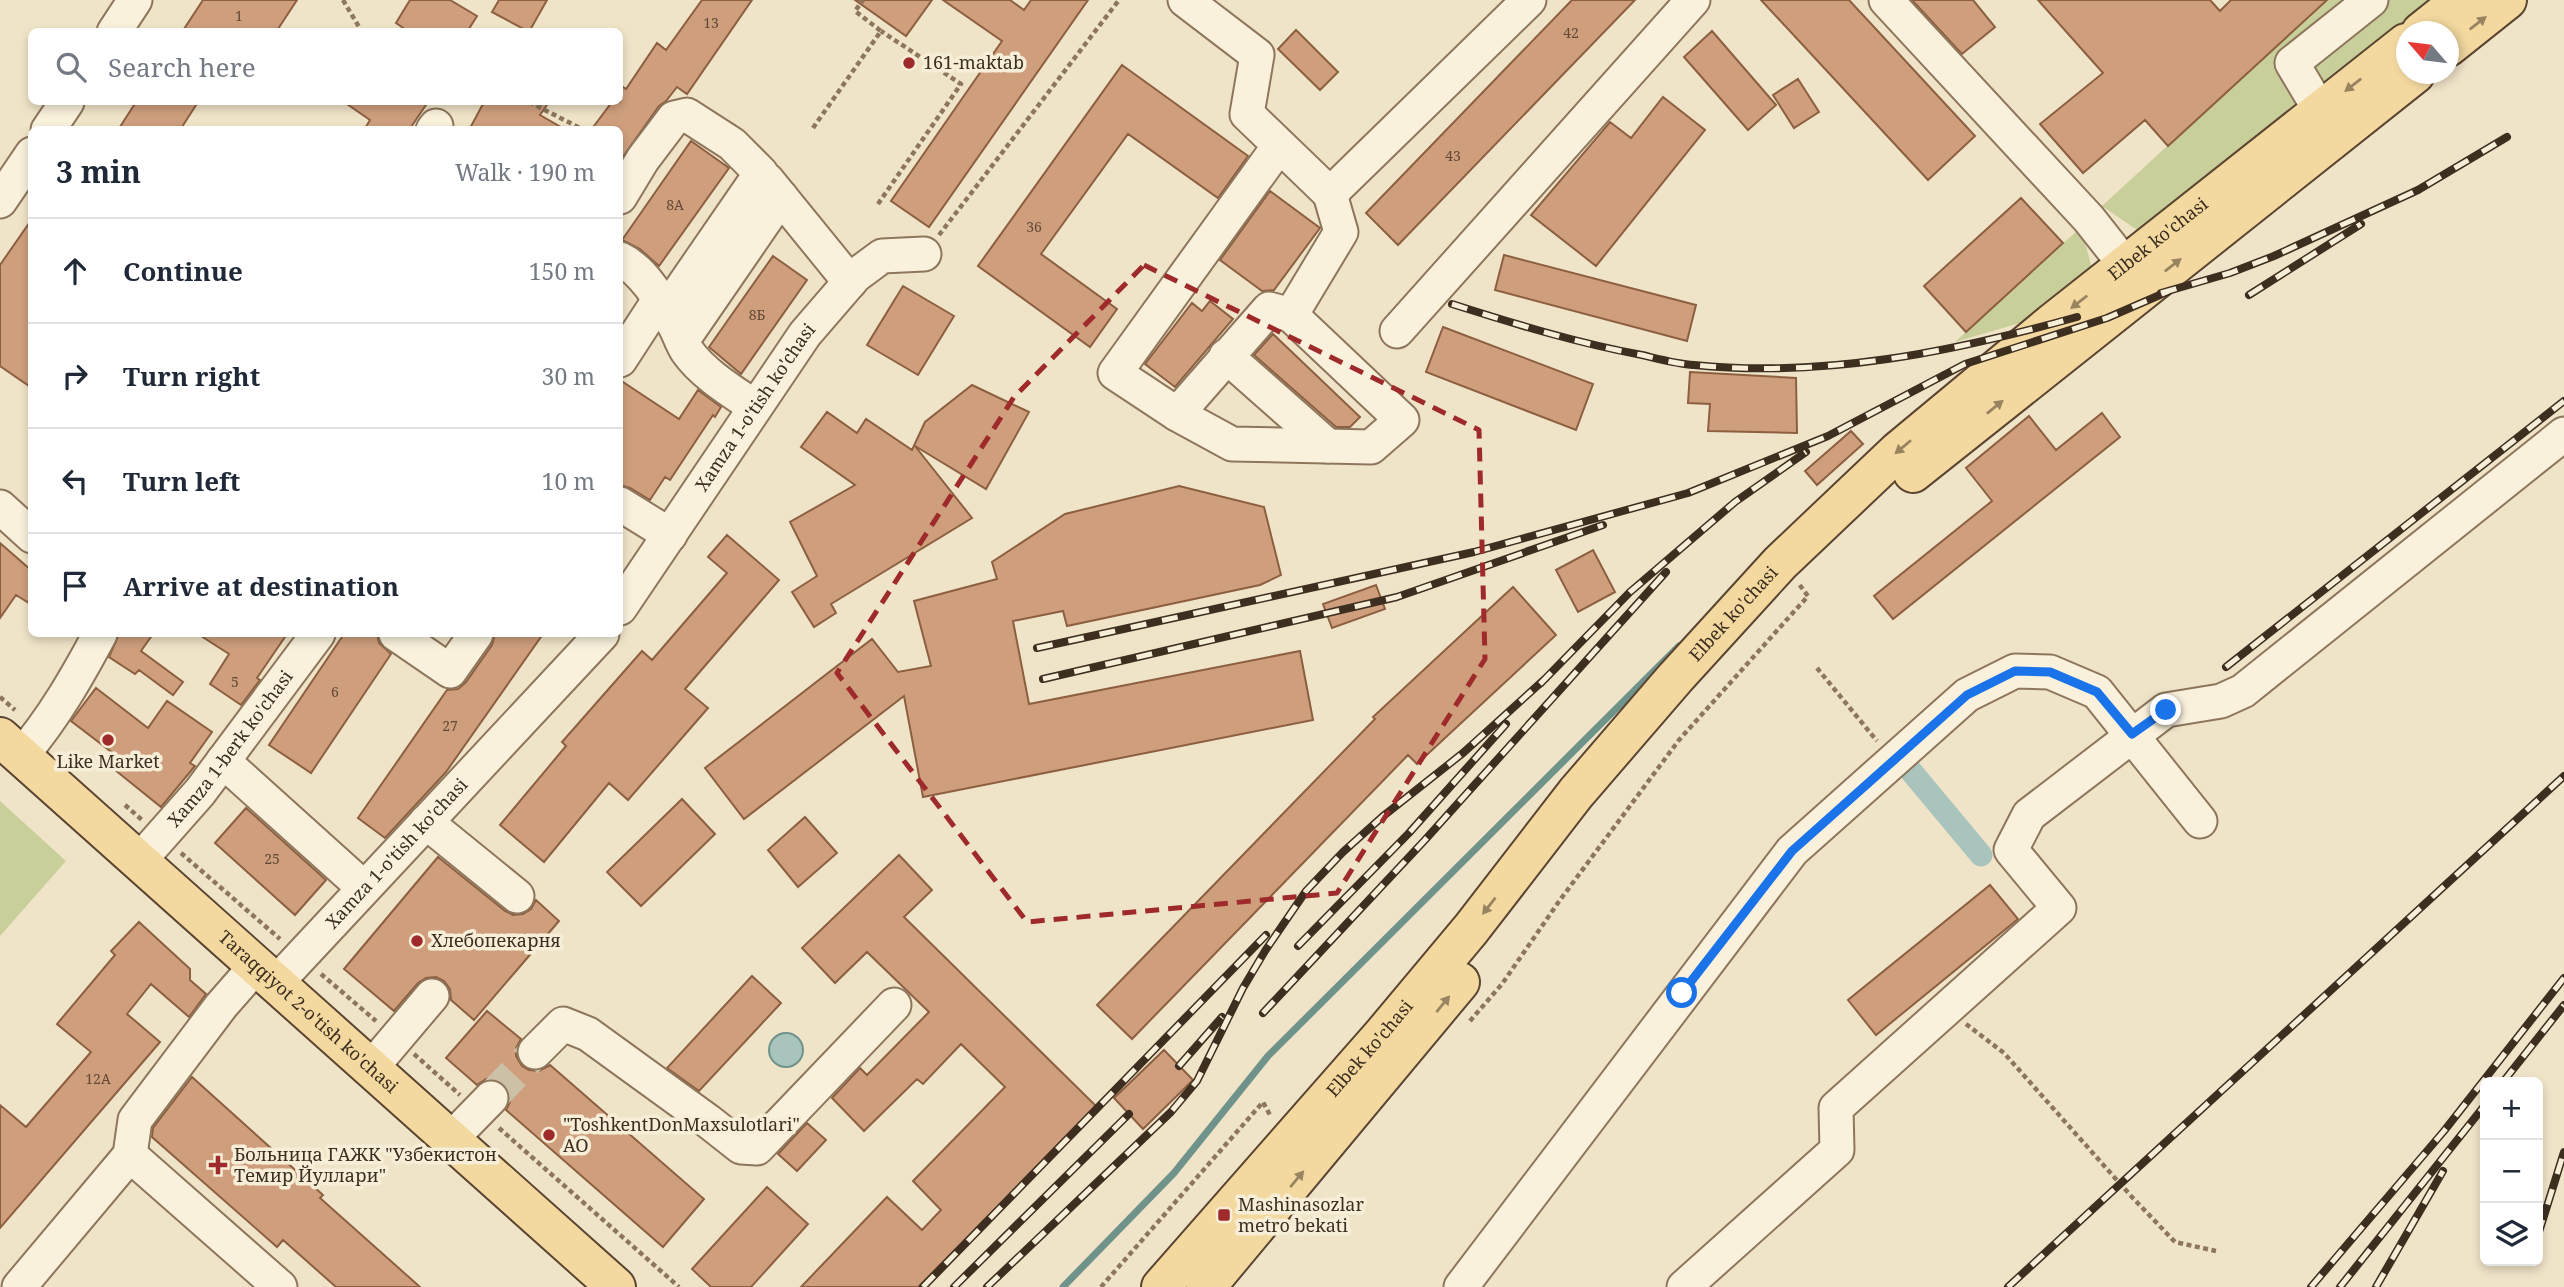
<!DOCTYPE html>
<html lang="en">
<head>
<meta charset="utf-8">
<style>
  body { margin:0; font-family:"Noto Serif",serif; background:#f6f6f7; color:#1f2937 }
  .controls { position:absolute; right:21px; bottom:21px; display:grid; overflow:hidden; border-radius:10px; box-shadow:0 4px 10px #0003 }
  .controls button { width:63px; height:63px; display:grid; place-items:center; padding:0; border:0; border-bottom:2px solid #e0e1e3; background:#fff; color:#1f2937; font:35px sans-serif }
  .compass { position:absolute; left:2396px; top:21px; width:63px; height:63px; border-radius:50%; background:#fff; box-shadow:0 4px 10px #0003; rotate:298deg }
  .stop { position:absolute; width:21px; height:21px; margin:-16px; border:5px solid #1a73e8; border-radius:50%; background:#fff }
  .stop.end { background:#1a73e8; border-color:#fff; box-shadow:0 2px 7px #0008 }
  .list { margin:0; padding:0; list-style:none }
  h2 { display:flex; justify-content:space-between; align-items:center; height:91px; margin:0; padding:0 28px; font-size:30px }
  h2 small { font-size:23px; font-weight:400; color:#747a83 }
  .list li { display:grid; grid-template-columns:46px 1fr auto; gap:21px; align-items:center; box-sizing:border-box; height:105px; padding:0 28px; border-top:2px solid #e0e1e3 }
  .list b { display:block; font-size:26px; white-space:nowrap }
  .list em { font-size:23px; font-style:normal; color:#747a83 }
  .icon { flex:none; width:38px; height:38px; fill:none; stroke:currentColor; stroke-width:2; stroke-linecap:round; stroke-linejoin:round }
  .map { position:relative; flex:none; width:2564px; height:1287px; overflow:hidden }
  .search { position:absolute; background:#fff; box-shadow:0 4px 10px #0003; left:28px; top:28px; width:595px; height:77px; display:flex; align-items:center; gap:18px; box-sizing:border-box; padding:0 24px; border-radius:10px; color:#747a83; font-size:26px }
  .panel { position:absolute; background:#fff; box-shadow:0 4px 10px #0003; left:28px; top:126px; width:595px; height:511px; border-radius:10px }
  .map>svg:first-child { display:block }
  .green { fill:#c9cf9b }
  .water { fill:#a9c4bc; stroke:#6f938a; stroke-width:2 }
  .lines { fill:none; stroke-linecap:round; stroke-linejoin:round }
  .stream { stroke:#6f938a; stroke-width:7 }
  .canal { stroke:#a9c4bc; stroke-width:23 }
  .building { fill:#cf9f7d; stroke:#8d5f41; stroke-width:2 }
  .minor-tunnel { stroke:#ccc0a6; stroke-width:33; stroke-dasharray:33 17; stroke-linecap:butt }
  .minor-casing { stroke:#8d765c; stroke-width:37 }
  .major-casing { stroke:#5b4430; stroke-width:42 }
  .path { stroke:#8d765c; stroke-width:4.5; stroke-dasharray:5 3.5; stroke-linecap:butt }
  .minor { stroke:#faf1dc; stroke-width:33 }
  .major { stroke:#f3d9a0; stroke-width:38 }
  .rail-casing { stroke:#3d2e20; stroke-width:8 }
  .rail { stroke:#f7eed8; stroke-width:5; stroke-dasharray:16; stroke-linecap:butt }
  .oneway { fill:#988460 }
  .route { stroke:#1a73e8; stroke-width:9 }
  .marked { fill:none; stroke:#9e2a2b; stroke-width:5; stroke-dasharray:14 9; stroke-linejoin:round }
  .poi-dot { fill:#9e2a2b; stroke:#f7eed8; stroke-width:2.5 }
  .labels { text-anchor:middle; stroke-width:7; stroke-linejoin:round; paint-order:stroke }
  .number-label { font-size:14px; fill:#624a37 }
  .poi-label { font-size:18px; fill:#3d2e20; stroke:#f7eed8; text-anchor:start }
  .street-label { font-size:18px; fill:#3d2e20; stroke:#f7eed8 }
</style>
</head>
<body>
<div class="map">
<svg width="2564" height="1287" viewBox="0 0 2564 1287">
  <rect width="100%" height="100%" fill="#f0e4c8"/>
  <!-- green -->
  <path class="green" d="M2326 0H2438L2143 234 2102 206Z
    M2081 227 2092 269 2027 321 1955 342Z
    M0 801 66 861 0 936Z"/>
  <!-- water -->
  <path class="water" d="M769 1050a17 17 0 1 1 34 0a17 17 0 1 1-34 0Z"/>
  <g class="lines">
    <!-- stream -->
    <path class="stream" d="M1063 1287 1174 1173 1268 1056 1679 646"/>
    <!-- canal -->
    <path class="canal" d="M1905 764 1981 855"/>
  </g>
  <!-- building -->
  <path class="building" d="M203 0H297L276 32H182Z
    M410 0H450L477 16 467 32H409L396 23Z
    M499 0H547L529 32 492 12Z
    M702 0H752L687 94 677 87 666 101 659 106 620 161V130H591L612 102H620V92L623 87 626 89 657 43 666 50Z
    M855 0H932L906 36Z
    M943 0H1010L1024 10 1031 0H1088L929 227 891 201 1002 41Z
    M1572 0H1635L1398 245 1366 213Z
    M1761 0H1849L1975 136 1928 180Z
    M1912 0H1973L1995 27 1962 54Z
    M2038 0H2210L2220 11 2231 0H2327L2168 146 2145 120 2083 173 2040 124 2103 73Z
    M1296 30 1338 72 1320 90 1278 49Z
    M1712 31 1776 105 1748 130 1684 57Z
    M1122 65 1248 156 1218 198 1128 134 1041 254 1117 309 1090 347 978 266Z
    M1798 79 1819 112 1794 128 1773 95Z
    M1663 97 1705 130 1596 266 1531 215 1610 122 1631 138Z
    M136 102H198L180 130H118Z
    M344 102H428L409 130H364L370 120Z
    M484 102H549L540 115 566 130H469Z
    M691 141 729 168 659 266 640 249 622 240Z
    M1270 191 1320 228 1274 290 1262 291 1220 260Z
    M2021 198 2063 243 1966 332 1924 286Z
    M32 219V388L0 366V265Z
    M1504 255 1696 305 1687 341 1495 290Z
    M773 256 807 280 741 374 709 347Z
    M903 286 954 316 918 375 867 345Z
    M1210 301 1233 319 1175 387 1145 364 1192 303 1202 311Z
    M1443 327 1593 384 1576 430 1426 372Z
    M1273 334 1360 417 1350 427H1336L1254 355Z
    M1690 372 1796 378 1797 433 1708 431 1710 404 1688 403Z
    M620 380 679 419 698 390 721 407 715 417 713 415 670 480 665 477 650 500 630 488 620 485Z
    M972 385 1029 412 986 489 915 446 972 518 831 604 836 613 814 627 792 592 817 576 790 522 855 485 801 447 827 412 857 433 866 419 912 450 925 422Z
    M2102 413 2120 437 1893 619 1874 596 1992 501 1966 468 2029 416 2056 450Z
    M1851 431 1863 444 1817 485 1805 471Z
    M1179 486 1264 507 1281 575 1260 585 1067 626 1063 611 1013 621 1029 704 1300 651 1313 720 923 797 904 696 744 819 705 768 872 639 898 672 931 666 914 601 997 579 992 562 1065 514Z
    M727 535 779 580 685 689 708 708 628 800 609 783 544 862 500 825 566 746 562 742 642 651 652 660 727 573 708 557Z
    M0 543 32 571V605L16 595 0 618Z
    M1593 550 1615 592 1578 612 1556 570Z
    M1376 585 1385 609 1332 628 1323 604Z
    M1513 587 1556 635 1417 764 1408 755 1132 1039 1097 1005 1375 719 1373 717Z
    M119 634H153L141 651 183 682 173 695 139 670 135 674 109 657Z
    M198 634H287L257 678 260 680 241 705 210 684 229 654Z
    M344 634H377L379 643 391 654 311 773 269 745Z
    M495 634H543L446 772 385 838 358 818 447 690 458 689 466 682 492 645Z
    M96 688 148 728 167 701 212 732 190 763 195 766 161 807 110 766 118 757 71 721Z
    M682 799 715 834 641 906 607 872Z
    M246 808 326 880 295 915 215 843Z
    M805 817 837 853 798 887 768 850Z
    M899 855 932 890 904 917 1097 1107 918 1287H801L887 1197 922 1230 941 1210 913 1181 1005 1087 961 1044 923 1084 917 1079 864 1131 832 1098 860 1068 867 1075 929 1012 867 952 835 983 802 948Z
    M438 857 505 911 513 915 523 914 531 909 536 900 559 921 474 1020 451 1000 450 989 444 981 436 977 426 978 418 983 394 1011 344 969Z
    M1990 885 2018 919 1876 1035 1848 1000Z
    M139 922 190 969V980L206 994 189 1017 151 984 127 1014 160 1042 0 1228V1105L26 1127 91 1052 57 1024 115 955 111 951Z
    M752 976 781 1003 699 1091 667 1068Z
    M487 1011 521 1039 516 1048V1056L522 1066 529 1070 539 1071 550 1065 704 1199 663 1247 506 1110 510 1102V1093L504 1084 496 1080 486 1079 477 1085 446 1058Z
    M1164 1050 1193 1080 1143 1129 1114 1098Z
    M192 1077 323 1195 320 1198 420 1287H336L283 1240 277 1247 152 1137 153 1128Z
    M807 1123 826 1140 797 1171 778 1154Z
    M767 1187 808 1224 751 1287H711L692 1269Z"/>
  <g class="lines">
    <!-- minor-tunnel -->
    <path class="minor-tunnel" d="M491 1098 535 1052"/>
    <defs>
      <g id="minor">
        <path d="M1185 0 1257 55 1247 114 1330 194 1529 0"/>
        <path d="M1886 0 2089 219 2126 266"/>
        <path d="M114 32 135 0"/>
        <path d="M2320 110 2292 63 2371 0"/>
        <path d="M48 130 67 102"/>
        <path d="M433 130 436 126"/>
        <path d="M1279 146 1115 373 1177 414 1269 309 1291 315 1341 232 1330 194"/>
        <path d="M767 180 850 282"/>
        <path d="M620 197 643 159 674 118 687 115 732 144 761 173 666 311"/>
        <path d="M0 201 32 154"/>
        <path d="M620 259C643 270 660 299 672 321 678 330 681 342 687 351 703 374 733 392 755 407"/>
        <path d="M1397 331 1693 0"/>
        <path d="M682 341 781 197"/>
        <path d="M1226 356 1328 446"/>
        <path d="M620 360 659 300"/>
        <path d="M1177 414 1232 444 1371 447 1402 420 1291 315"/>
        <path d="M620 504 670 535"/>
        <path d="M0 507 32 536"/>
        <path id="s1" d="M620 608 805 334 855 276 882 256 924 254"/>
        <path d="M396 634 450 671 476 634"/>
        <path d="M21 756C53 719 77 677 100 634"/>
        <path d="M223 761 364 888"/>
        <path d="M426 822 517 896"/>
        <path id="s2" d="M139 861 200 792 318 634"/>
        <path id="s3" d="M276 983 602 634"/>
        <path d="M535 1052 563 1024 588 1034 708 1121 741 1147 757 1148 894 1005"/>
        <path d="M371 1068 432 996"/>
        <path d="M451 1139 491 1098"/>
        <path d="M130 1155 280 1287"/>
        <path d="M19 1287 130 1155 135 1120 221 1006 256 966"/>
        <path d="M1461 1287 1792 851 1967 695 2015 671 2050 672 2097 692 2200 821"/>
        <path d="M1684 1287 1837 1150 1836 1108 2059 908 2011 850 2029 815 2166 710 2221 701 2243 691 2564 434"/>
      </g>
      <g id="major">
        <path d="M2421 32 2461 0"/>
        <path d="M2448 47 2507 0"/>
        <path d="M1913 473 2415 74"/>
        <path id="s4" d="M0 737 616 1287"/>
        <path id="s5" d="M1161 1287 1384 1033 1471 929 1576 793 1676 677 1780 563 1898 451 2051 324 2406 43"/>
        <path d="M1206 1287 1460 982"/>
      </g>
    </defs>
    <!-- minor casing -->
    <use href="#minor" class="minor-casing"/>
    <!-- major casing -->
    <use href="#major" class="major-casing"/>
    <!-- path -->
    <path class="path" d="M343 0 362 32
      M529 102 584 130
      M813 128 881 31 855 11 863 0
      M878 204 961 84 881 31
      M939 235 1119 0
      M1817 668 1877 741
      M0 697 15 710
      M125 805 142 820
      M181 853 280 939
      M321 974 376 1021
      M1470 1021 1502 984 1560 900 1679 740 1808 596 1799 584
      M1966 1024 2004 1053 2131 1196 2175 1242 2216 1251
      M414 1054 460 1095
      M499 1128 679 1287
      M1101 1287 1263 1102 1271 1117"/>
    <!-- minor -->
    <use href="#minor" class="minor"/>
    <!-- major -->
    <use href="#major" class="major"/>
    <defs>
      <path id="rail" d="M2161 293 2230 273 2274 256 2418 190 2507 137
        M2249 295 2361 224
        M1452 304C1515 324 1577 343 1642 355 1659 359 1677 364 1694 365 1824 378 1952 352 2077 317
        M1037 648 1474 552 1688 493 1828 436 1965 364 2107 318 2169 291
        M2226 667 2564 401
        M1043 679 1397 597 1603 525
        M1540 684 1630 592 1735 502 1806 452
        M1298 946 1409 833 1506 724
        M1263 1013 1424 841 1666 572
        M1179 1066 1222 1017
        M2503 1082 2564 1005
        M2538 1235 2564 1152
        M923 1287 1266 935
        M954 1287 1129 1114
        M987 1287 1171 1112 1197 1081 1243 988 1265 951 1306 891 1343 852 1382 817 1463 753 1546 678
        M2008 1287 2564 776
        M2311 1287 2444 1131 2564 978
        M2340 1287 2485 1105
        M2376 1287 2443 1171"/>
    </defs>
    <!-- rail casing -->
    <use href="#rail" class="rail-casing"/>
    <!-- rail -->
    <use href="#rail" class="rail"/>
  </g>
  <!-- one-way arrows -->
  <defs><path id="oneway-solid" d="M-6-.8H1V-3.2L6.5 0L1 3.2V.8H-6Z" transform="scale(1.75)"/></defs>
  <g class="oneway">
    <use href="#oneway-solid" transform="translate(2478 23) rotate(-38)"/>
    <use href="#oneway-solid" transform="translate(2353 85) rotate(142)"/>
    <use href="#oneway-solid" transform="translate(2173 265) rotate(-38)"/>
    <use href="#oneway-solid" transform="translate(2079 302) rotate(142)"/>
    <use href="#oneway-solid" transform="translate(1995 407) rotate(-39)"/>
    <use href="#oneway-solid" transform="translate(1903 447) rotate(140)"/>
    <use href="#oneway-solid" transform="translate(1489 906) rotate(128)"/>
    <use href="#oneway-solid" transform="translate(1443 1004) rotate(-51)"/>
    <use href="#oneway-solid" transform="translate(1297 1179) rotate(-50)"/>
  </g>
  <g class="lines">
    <!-- route -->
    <path class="route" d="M1682 993 1792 851 1967 695 2015 671 2050 672 2097 692 2132 734 2166 710"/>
  </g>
  <!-- marked area -->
  <path class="marked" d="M1144 265 1479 430 1485 659 1337 893 1027 922 837 673 1014 397Z"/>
  <!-- markers -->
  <g class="poi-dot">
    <circle cx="909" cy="63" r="7"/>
    <circle cx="108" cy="740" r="7"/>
    <circle cx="417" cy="941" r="7"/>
    <circle cx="549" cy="1135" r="7"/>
    <path d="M214.5 1154.5h7v7h7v7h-7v7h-7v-7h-7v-7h7z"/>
    <rect x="1217" y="1208" width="14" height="14" rx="3.5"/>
  </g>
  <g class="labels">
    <!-- number labels -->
    <g class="number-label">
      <text x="239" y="21">1</text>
      <text x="711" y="28">13</text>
      <text x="1571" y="38">42</text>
      <text x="1453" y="161">43</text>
      <text x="675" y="210">8А</text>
      <text x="1034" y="232">36</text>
      <text x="757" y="320">8Б</text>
      <text x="235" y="687">5</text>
      <text x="335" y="697">6</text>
      <text x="450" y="731">27</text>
      <text x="272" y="864">25</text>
      <text x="98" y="1084">12А</text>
    </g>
    <!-- poi labels -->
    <g class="poi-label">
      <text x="923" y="69">161-maktab</text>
      <text x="108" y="768" text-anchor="middle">Like Market</text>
      <text x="431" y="947">Хлебопекарня</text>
      <text x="563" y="1131">"ToshkentDonMaxsulotlari"<tspan x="563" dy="21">AO</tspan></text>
      <text x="234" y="1161">Больница ГАЖК "Узбекистон<tspan x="234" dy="21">Темир Йуллари"</tspan></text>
      <text x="1238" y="1211">Mashinasozlar<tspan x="1238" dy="21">metro bekati</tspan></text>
    </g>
    <!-- street labels -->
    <g class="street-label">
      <text dy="6" stroke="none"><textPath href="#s5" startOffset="1451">Elbek ko'chasi</textPath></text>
      <text dy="6" stroke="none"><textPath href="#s1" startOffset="242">Xamza 1-o'tish ko'chasi</textPath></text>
      <text dy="6" stroke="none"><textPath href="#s5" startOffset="884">Elbek ko'chasi</textPath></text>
      <text dy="6" stroke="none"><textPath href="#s2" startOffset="145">Xamza 1-berk ko'chasi</textPath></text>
      <text dy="6" stroke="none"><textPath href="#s3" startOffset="177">Xamza 1-o'tish ko'chasi</textPath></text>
      <text dy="6" stroke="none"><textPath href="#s4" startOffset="413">Taraqqiyot 2-o'tish ko'chasi</textPath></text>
      <text dy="6" stroke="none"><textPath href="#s5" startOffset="317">Elbek ko'chasi</textPath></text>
    </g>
  </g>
</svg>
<div class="controls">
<button>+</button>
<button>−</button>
<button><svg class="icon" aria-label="layers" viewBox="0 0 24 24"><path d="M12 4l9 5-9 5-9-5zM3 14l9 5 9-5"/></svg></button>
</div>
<svg class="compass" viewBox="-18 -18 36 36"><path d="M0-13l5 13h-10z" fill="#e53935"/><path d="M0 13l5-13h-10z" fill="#747a83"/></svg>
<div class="stop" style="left:1682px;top:993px"></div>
<div class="stop end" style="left:2166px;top:710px"></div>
<div class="search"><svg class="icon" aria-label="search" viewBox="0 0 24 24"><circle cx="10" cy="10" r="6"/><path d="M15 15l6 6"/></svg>Search here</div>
<section class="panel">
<h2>3 min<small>Walk · 190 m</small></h2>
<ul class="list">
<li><svg class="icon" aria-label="ahead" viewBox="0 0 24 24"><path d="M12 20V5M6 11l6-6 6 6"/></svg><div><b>Continue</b></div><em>150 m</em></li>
<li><svg class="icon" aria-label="right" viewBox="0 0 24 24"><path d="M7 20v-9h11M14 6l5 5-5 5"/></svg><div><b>Turn right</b></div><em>30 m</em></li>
<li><svg class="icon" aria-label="left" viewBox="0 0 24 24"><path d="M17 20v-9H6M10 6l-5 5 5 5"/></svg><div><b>Turn left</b></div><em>10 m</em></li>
<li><svg class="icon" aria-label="arrive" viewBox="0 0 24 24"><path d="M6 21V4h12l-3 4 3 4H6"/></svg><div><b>Arrive at destination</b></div></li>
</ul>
</section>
</div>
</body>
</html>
